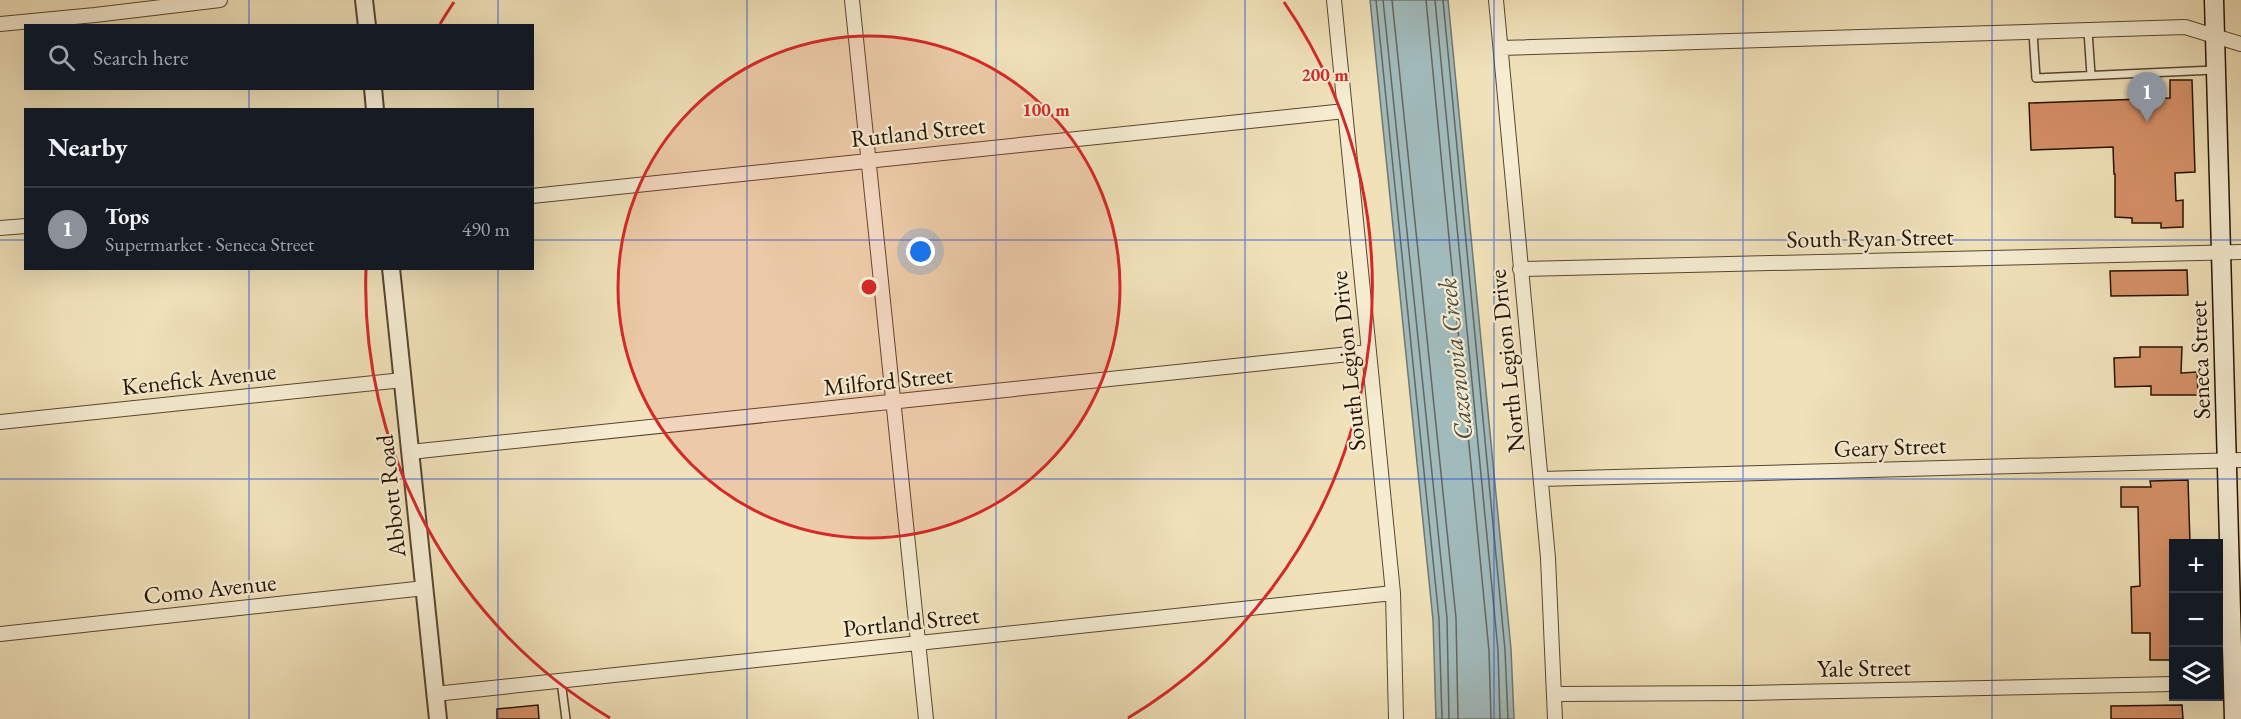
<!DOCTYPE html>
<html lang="en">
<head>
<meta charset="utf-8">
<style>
  body { margin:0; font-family:"EB Garamond",serif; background:#242831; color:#f1f3f6 }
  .controls { position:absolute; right:18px; bottom:18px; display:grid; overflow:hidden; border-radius:0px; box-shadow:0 6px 24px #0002 }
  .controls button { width:54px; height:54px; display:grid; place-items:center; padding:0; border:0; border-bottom:2px solid #363941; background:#171b24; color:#f1f3f6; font:30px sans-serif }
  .you { position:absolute; left:921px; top:252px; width:21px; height:21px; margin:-15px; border:4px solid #fff; border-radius:50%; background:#1a73e8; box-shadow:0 0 0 9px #1a73e833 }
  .badge { display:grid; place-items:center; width:39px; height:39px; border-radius:50%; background:#8c9099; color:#fff; font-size:20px; font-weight:700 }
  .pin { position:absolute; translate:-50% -50px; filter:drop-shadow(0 2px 3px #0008) }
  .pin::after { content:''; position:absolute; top:32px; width:21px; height:18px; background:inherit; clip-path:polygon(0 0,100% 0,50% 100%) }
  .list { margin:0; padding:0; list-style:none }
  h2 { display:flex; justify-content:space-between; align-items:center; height:78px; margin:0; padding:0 24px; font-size:26px }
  h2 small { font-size:20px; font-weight:400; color:#9ea1a6 }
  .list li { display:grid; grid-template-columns:39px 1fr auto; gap:18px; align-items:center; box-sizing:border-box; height:84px; padding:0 24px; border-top:2px solid #363941 }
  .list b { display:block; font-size:22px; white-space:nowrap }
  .list p { margin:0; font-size:20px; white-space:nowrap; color:#9ea1a6 }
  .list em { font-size:20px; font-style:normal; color:#9ea1a6 }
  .icon { flex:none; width:33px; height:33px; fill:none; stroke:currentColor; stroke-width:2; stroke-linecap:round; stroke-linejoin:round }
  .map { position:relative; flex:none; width:2241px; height:719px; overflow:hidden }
  .search { position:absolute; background:#171b24; box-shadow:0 6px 24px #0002; left:24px; top:24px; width:510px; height:66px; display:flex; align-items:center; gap:15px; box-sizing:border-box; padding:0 21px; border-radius:0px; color:#9ea1a6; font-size:22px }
  .panel { position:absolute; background:#171b24; box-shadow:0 6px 24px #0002; left:24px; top:108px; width:510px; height:162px; border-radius:0px }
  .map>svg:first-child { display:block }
  .water { fill:#a1babb; stroke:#707770; stroke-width:1.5 }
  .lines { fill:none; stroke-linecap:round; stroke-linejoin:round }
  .shore { stroke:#64665e; stroke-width:1.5 }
  .building { fill:#d69168; stroke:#261300; stroke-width:1.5 }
  .service-casing { stroke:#58462e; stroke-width:10 }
  .minor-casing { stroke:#58462e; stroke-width:16 }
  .tertiary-casing { stroke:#58462e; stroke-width:20 }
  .secondary-casing { stroke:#261300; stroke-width:21 }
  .service { stroke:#f5ecd2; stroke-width:7 }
  .minor { stroke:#f5ecd2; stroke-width:14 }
  .tertiary { stroke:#f5ecd2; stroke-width:16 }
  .secondary { stroke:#f5ecd2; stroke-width:18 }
  .grid { fill:none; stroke:#1d4ed8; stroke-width:1.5; stroke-opacity:0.55 }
  .ring { fill:none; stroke:#d62828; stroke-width:3 }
  .labels { text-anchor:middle; stroke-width:4.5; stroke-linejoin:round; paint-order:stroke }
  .street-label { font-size:24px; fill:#261300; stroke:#f5ecd2 }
  .water-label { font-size:26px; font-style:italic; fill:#514d41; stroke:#f5ecd2 }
  .centre { fill:#d62828; stroke:#f5ecd2; stroke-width:3 }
  .ring-label { font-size:18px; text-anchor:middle; font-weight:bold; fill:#d62828; stroke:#f5ecd2; stroke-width:4.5; stroke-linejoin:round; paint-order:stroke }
</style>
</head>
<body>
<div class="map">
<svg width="2241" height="719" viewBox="0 0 2241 719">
  <rect width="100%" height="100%" fill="#f0e1b9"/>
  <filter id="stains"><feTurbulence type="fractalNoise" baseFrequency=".00333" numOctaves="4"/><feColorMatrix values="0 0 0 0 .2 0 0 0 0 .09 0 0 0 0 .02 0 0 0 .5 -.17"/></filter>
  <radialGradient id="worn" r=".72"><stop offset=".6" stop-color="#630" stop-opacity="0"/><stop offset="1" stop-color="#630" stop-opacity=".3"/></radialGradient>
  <!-- water -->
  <path class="water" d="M1370 0H1448L1511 649 1514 719H1436L1433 620Z"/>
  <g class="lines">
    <!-- shore -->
    <path class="shore" d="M1376 0 1439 619 1442 719
      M1383 0 1447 618 1449 719
      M1392 0 1456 618 1458 719
      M1426 0 1489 651 1491 719
      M1435 0 1498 650 1500 719
      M1443 0 1505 650 1508 719"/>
  </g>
  <!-- building -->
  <path class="building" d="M2170 80H2192L2195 172 2175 173 2176 201 2183 200V227L2161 228V223H2132V218L2115 217V174H2114L2113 147 2031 150 2029 103 2170 98Z
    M2187 270 2188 295 2111 296 2110 271Z
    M2140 347H2182L2181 373 2197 372 2198 395H2151V386L2115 387 2114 358 2140 357Z
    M2188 480 2190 543H2174V660H2150V633H2132L2131 587 2140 586 2138 507H2121V487H2151L2150 481Z
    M538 705 539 719H497V709Z
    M2182 705 2183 719H2111V706Z"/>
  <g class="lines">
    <defs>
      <path id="service" d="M2088 31 2091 75
        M2033 33 2036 78 2214 70
        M561 681 566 719"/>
      <path id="minor" d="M852 0 926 719
        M1334 0 1393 593 1396 719
        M1496 0 1548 558 1555 719
        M0 24 95 15 220 0
        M1501 48 2185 27 2241 44
        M532 196 1345 111
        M0 228 26 226
        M1520 269 2241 252
        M0 422 403 380
        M410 452 1369 352
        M1541 479 2241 460
        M0 634 425 588
        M435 694 1393 593
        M1554 694 1747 693 2174 684"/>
      <path id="tertiary" d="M364 0 367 26
        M373 88 375 110
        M391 268 438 719"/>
      <path id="secondary" d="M2214 0 2234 719"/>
    </defs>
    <!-- service casing -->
    <use href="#service" class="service-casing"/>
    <!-- minor casing -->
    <use href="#minor" class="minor-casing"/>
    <!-- tertiary casing -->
    <use href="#tertiary" class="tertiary-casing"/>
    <!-- secondary casing -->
    <use href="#secondary" class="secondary-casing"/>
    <!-- service -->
    <use href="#service" class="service"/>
    <!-- minor -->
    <use href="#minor" class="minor"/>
    <!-- tertiary -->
    <use href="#tertiary" class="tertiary"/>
    <!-- secondary -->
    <use href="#secondary" class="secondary"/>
  </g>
  <!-- grid -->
  <path class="grid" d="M249 0V26M498 0V26M747 0V719M996 0V719M1245 0V719M1494 0V719M1743 0V719M1992 0V719M249 88V110M498 88V110M0 240H26M532 240H2241M249 268V719M498 268V719M0 479H2241"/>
  <!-- distance rings -->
  <circle cx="869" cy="287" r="251" fill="#d62828" fill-opacity=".12"/>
  <g class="ring">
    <circle cx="869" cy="287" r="251"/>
    <path d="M610 718A503 503 0 0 1 366 269M440 24A503 503 0 0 1 454 2M1284 2A503 503 0 0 1 1128 718"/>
  </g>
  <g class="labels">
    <!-- street labels -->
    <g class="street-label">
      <text transform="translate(918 132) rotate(-6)" y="8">Rutland Street</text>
      <text transform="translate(1870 238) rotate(-1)" y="8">South Ryan Street</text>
      <text transform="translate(2200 360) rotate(-92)" y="8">Seneca Street</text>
      <text transform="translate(1348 361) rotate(-96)" y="8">South Legion Drive</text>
      <text transform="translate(1507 361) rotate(-96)" y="8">North Legion Drive</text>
      <text transform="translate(199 379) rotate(-6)" y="8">Kenefick Avenue</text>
      <text transform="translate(888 381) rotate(-6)" y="8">Milford Street</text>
      <text transform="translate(1890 447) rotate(-2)" y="8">Geary Street</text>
      <text transform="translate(391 496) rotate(-96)" y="8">Abbott Road</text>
      <text transform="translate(210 589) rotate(-6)" y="8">Como Avenue</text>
      <text transform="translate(911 622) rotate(-6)" y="8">Portland Street</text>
      <text transform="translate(1864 668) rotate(-1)" y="8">Yale Street</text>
    </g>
    <!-- water labels -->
    <g class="water-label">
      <text transform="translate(1455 359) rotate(-96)" y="9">Cazenovia Creek</text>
    </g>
  </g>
  <circle cx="869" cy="287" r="9" class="centre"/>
  <g class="ring-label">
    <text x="1325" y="81">200 m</text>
    <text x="1046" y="116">100 m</text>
  </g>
  <rect width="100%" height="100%" filter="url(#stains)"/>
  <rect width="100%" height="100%" fill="url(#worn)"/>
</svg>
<div class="controls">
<button>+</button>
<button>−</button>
<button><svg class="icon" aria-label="layers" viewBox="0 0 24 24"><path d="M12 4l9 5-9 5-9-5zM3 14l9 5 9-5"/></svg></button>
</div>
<div class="you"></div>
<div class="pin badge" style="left:2147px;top:122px">1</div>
<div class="search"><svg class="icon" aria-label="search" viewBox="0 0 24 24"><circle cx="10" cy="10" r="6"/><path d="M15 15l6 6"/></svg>Search here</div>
<section class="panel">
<h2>Nearby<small></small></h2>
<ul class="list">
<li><span class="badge">1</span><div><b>Tops</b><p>Supermarket · Seneca Street</p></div><em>490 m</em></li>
</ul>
</section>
</div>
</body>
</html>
